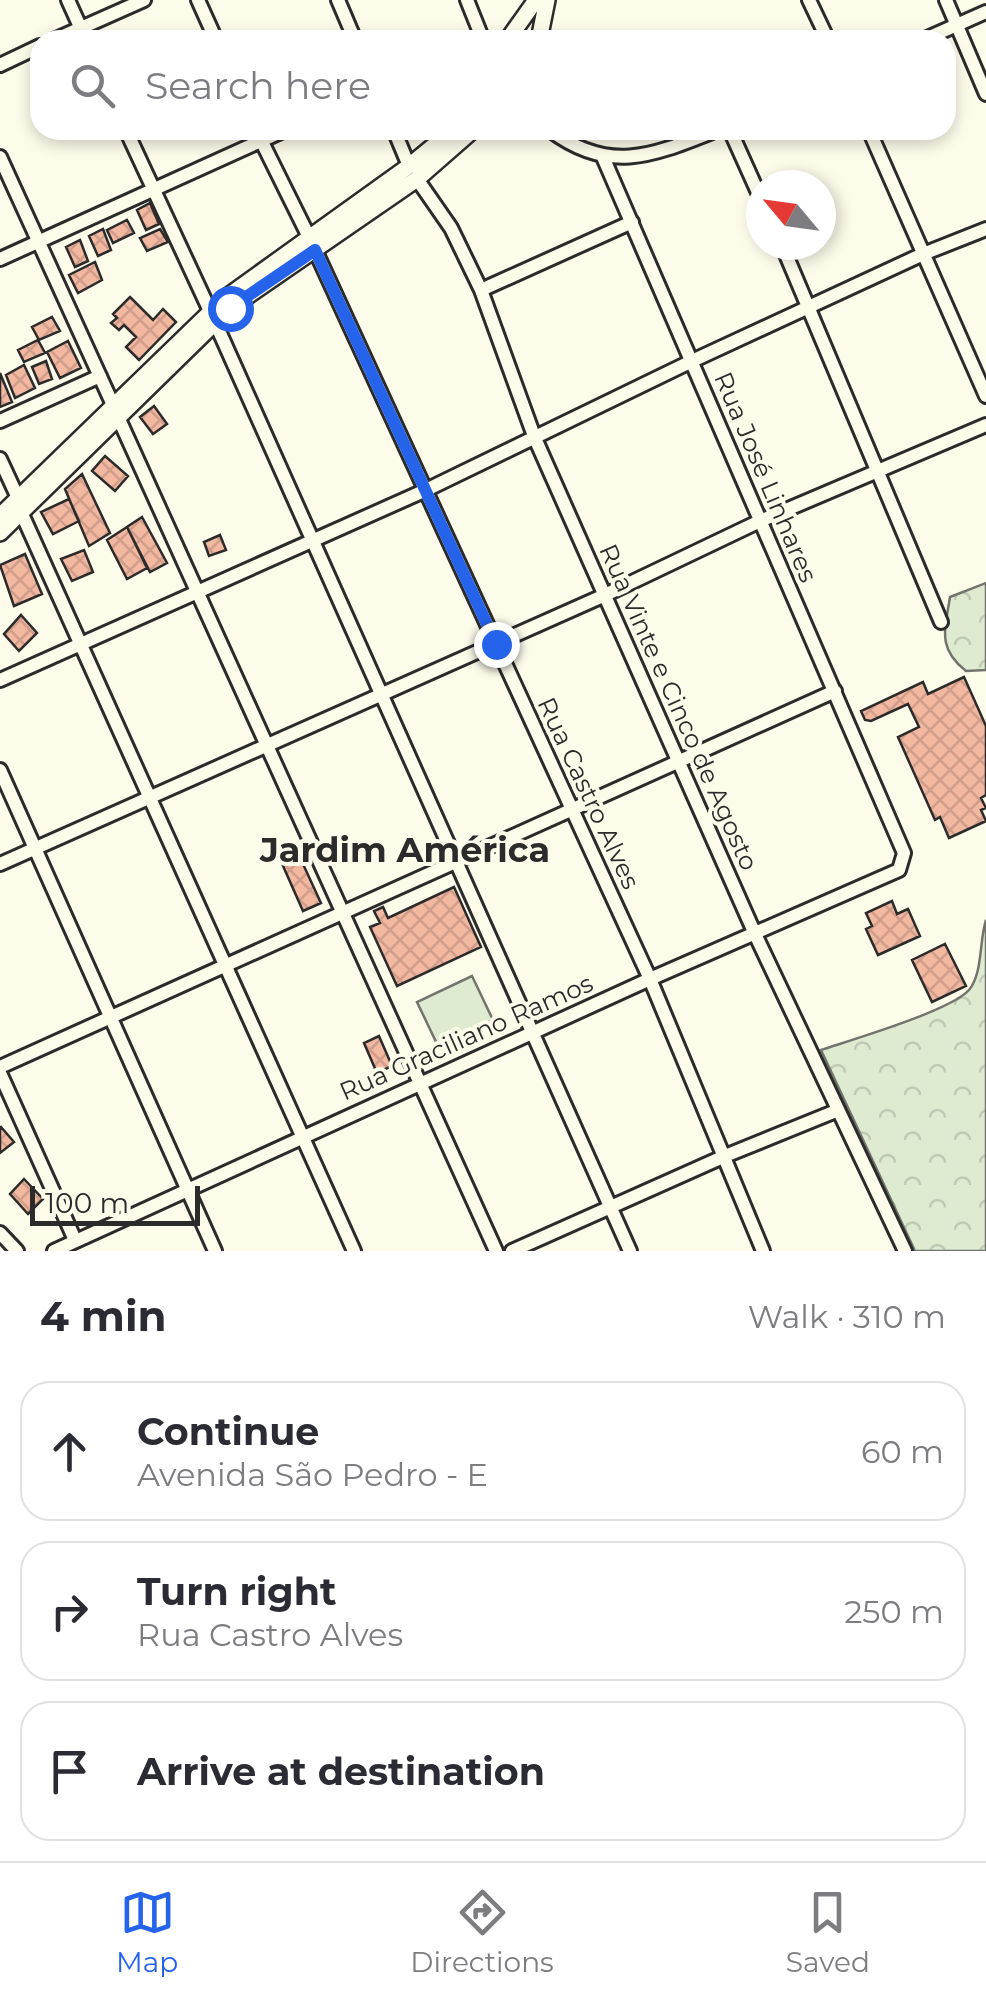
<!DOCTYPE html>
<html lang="en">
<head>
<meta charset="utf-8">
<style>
  body { margin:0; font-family:Montserrat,sans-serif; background:#f2f2f3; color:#2b2b33 }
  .compass { position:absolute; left:746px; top:170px; width:90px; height:90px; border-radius:50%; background:#fff; box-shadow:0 5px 15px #0003; rotate:299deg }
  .scale { position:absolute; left:30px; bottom:25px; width:170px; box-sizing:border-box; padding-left:10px; border:5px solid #2b2b2b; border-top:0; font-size:28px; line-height:35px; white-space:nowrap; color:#2b2b2b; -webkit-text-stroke:8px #fdfbea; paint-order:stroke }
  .stop { position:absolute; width:30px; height:30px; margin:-22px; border:8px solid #2563eb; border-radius:50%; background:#fff }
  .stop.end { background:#2563eb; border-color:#fff; box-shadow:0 2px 10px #0008 }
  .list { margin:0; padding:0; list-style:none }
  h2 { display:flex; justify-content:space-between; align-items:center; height:130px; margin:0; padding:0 40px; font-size:42px }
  h2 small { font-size:32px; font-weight:400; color:#7c7c81 }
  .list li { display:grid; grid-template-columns:65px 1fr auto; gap:30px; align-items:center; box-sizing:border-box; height:140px; margin:0 20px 20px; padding:0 20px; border:2px solid #e1e1e2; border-radius:30px }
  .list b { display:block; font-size:38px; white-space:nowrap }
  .list p { margin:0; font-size:32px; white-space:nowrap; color:#7c7c81 }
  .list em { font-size:32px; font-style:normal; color:#7c7c81 }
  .icon { flex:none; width:55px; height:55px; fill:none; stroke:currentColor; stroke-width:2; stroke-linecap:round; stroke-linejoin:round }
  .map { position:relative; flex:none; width:986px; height:1251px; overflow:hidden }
  .search { position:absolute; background:#fff; box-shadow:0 5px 15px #0003; left:30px; right:30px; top:30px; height:110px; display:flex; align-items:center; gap:25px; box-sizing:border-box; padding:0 35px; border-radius:30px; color:#7c7c81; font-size:38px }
  .sheet { height:610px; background:#fff }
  nav { display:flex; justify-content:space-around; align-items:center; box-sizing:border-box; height:140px; border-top:2px solid #e1e1e2; background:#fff; font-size:28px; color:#7c7c81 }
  nav a { display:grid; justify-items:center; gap:5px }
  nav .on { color:#2563eb }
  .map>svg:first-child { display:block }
  .grass { fill:#deebd1; stroke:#74746e; stroke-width:2.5 }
  .forest { fill:url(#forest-crowns); stroke:#74746e; stroke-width:2.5 }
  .building { fill:url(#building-cross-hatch); stroke:#2b2b2b; stroke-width:2.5 }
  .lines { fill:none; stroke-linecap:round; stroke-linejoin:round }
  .minor-casing { stroke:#2b2b2b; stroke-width:18 }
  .major-casing { stroke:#2b2b2b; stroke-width:20 }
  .minor { stroke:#fdfbea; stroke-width:12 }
  .major { stroke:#fdfbea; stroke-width:15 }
  .route { stroke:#2563eb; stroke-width:12 }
  .labels { text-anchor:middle; stroke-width:8; stroke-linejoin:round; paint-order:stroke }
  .street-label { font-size:25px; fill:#2b2b2b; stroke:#fdfbea }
  .district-label { font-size:35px; font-weight:bold; fill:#2b2b2b; stroke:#fdfbea }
</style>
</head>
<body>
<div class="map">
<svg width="986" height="1251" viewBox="0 0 986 1251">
  <defs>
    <pattern id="forest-crowns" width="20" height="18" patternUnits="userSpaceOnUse" patternTransform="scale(2.5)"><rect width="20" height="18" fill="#deebd1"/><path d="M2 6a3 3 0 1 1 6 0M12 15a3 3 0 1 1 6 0" fill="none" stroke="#bfcab4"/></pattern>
    <pattern id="building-cross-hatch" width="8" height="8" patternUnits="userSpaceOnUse" patternTransform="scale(2.5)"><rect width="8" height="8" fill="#f2b8a0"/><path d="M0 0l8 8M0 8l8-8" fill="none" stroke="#d09e8a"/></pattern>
  </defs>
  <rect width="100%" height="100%" fill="#fdfbea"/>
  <!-- grass -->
  <path class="grass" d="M472 976 493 1020 438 1046 417 1002Z"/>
  <!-- forest -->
  <path class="forest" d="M986 583V670L966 671C937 648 945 630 950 597Z
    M986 920V1251H915L821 1050C851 1040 950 1011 969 990 983 973 979 941 986 920Z"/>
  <!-- building -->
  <path class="building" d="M150 203 159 224 146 230 137 210Z
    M127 220 134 233 113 243 107 230Z
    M103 229 111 250 98 256 89 236Z
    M160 229 168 242 147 251 140 238Z
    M80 240 88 261 75 267 66 247Z
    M95 262 102 280 78 293 69 275Z
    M130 297 153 320 163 309 176 322 139 360 126 347 136 337 124 325 119 330 111 323 117 318 113 314Z
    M52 317 60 331 39 340 32 327Z
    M38 340 45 353 24 362 18 350Z
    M68 341 81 368 60 378 47 352Z
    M46 361 52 379 39 384 32 367Z
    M24 365 35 388 15 398 6 375Z
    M0 373 12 402 0 407Z
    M154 406 167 424 153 434 140 417Z
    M105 456 128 476 115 491 92 471Z
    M82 474 110 533 89 546 65 489Z
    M69 499 79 521 53 534 41 512Z
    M142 517 167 563 150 572 127 527Z
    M127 527 147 568 127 579 107 540Z
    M220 535 226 550 209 556 204 542Z
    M84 550 93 572 72 581 61 559Z
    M25 554 42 594 14 606 0 565Z
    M21 615 37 633 19 651 4 634Z
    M964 677 986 726V795L981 798 986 808 981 810 986 821 949 838 940 817 935 820 898 737 919 727 908 704 871 721 865 720 861 711 923 682 928 694Z
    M297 851 321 903 303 911 280 859Z
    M454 887 481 947 397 986 370 927 380 923 374 911 383 907 388 918Z
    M892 901 897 914 908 909 920 936 878 955 866 929 872 926 866 913Z
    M945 944 966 986 932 1002 912 960Z
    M379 1036 392 1066 377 1073 364 1043Z
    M1 1127 14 1142 0 1153V1128Z
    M24 1179 43 1199 28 1214 10 1194Z"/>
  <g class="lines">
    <defs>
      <path id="minor" d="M68 0 86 40
        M198 0 216 40
        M338 0 355 40
        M467 0 483 40
        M809 0 828 40
        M946 0 986 94
        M54 40 144 0
        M923 40 986 12
        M0 65 40 46
        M126 130 210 311
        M256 130 309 237
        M394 130 409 166
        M550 130C610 175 654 155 717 130
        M730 130 761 199
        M869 130 986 396
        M0 157 113 405
        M417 179 451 228 481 290 534 436 755 934 905 1251
        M782 245 941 622
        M315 250 650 979 763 1251
        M0 259 285 130
        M481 290 632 222
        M215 322 630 1251
        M118 417 496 1251
        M0 421 100 376
        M0 459 18 498
        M21 512 354 1251
        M0 680 426 490 692 361 923 254 986 229
        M0 770 215 1251
        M0 864 605 595 760 521 986 425
        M0 1067 835 691
        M0 1073 75 1240
        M0 1233 17 1251
        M54 1251 650 979 899 870 904 853 603 157
        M512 1251 725 1156 836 1111"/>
      <path id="major" d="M509 38 536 0
        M539 40 547 0
        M0 516 224 299 409 166 453 130
        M0 533 230 308 417 179 473 130"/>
    </defs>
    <!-- minor casing -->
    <use href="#minor" class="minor-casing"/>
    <!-- major casing -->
    <use href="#major" class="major-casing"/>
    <!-- minor -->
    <use href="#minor" class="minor"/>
    <!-- major -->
    <use href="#major" class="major"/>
  </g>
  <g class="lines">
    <!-- route -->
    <path class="route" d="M230 308 315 250 496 644"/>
  </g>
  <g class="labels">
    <!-- street labels -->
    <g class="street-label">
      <text transform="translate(766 477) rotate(67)" y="9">Rua José Linhares</text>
      <text transform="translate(679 707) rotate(66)" y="9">Rua Vinte e Cinco de Agosto</text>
      <text transform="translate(589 793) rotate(65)" y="9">Rua Castro Alves</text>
      <text transform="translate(466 1037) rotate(-24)" y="9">Rua Graciliano Ramos</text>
    </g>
    <!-- district labels -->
    <g class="district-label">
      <text x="405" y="862">Jardim América</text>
    </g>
  </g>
</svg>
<svg class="compass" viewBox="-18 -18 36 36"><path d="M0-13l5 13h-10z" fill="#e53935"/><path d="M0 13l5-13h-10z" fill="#7c7c81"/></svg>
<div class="scale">100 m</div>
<div class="stop" style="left:230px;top:308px"></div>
<div class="stop end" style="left:496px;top:644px"></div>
<div class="search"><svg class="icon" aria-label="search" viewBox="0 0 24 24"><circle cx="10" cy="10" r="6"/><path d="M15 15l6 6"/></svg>Search here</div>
</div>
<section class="sheet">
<h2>4 min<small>Walk · 310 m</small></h2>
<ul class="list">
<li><svg class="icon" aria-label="ahead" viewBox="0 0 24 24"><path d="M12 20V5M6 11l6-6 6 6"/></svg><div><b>Continue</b><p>Avenida São Pedro - E</p></div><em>60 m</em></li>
<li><svg class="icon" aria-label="right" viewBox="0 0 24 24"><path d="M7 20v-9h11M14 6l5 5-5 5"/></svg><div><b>Turn right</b><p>Rua Castro Alves</p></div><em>250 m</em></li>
<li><svg class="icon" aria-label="arrive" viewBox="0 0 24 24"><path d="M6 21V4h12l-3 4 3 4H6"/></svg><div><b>Arrive at destination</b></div></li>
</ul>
</section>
<nav>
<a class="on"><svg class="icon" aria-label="map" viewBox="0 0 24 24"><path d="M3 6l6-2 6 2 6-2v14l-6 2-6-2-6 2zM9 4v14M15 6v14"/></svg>Map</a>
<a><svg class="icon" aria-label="directions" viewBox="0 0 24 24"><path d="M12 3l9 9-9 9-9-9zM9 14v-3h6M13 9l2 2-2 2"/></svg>Directions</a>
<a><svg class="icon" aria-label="saved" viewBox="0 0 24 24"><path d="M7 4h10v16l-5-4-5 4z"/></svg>Saved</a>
</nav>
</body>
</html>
